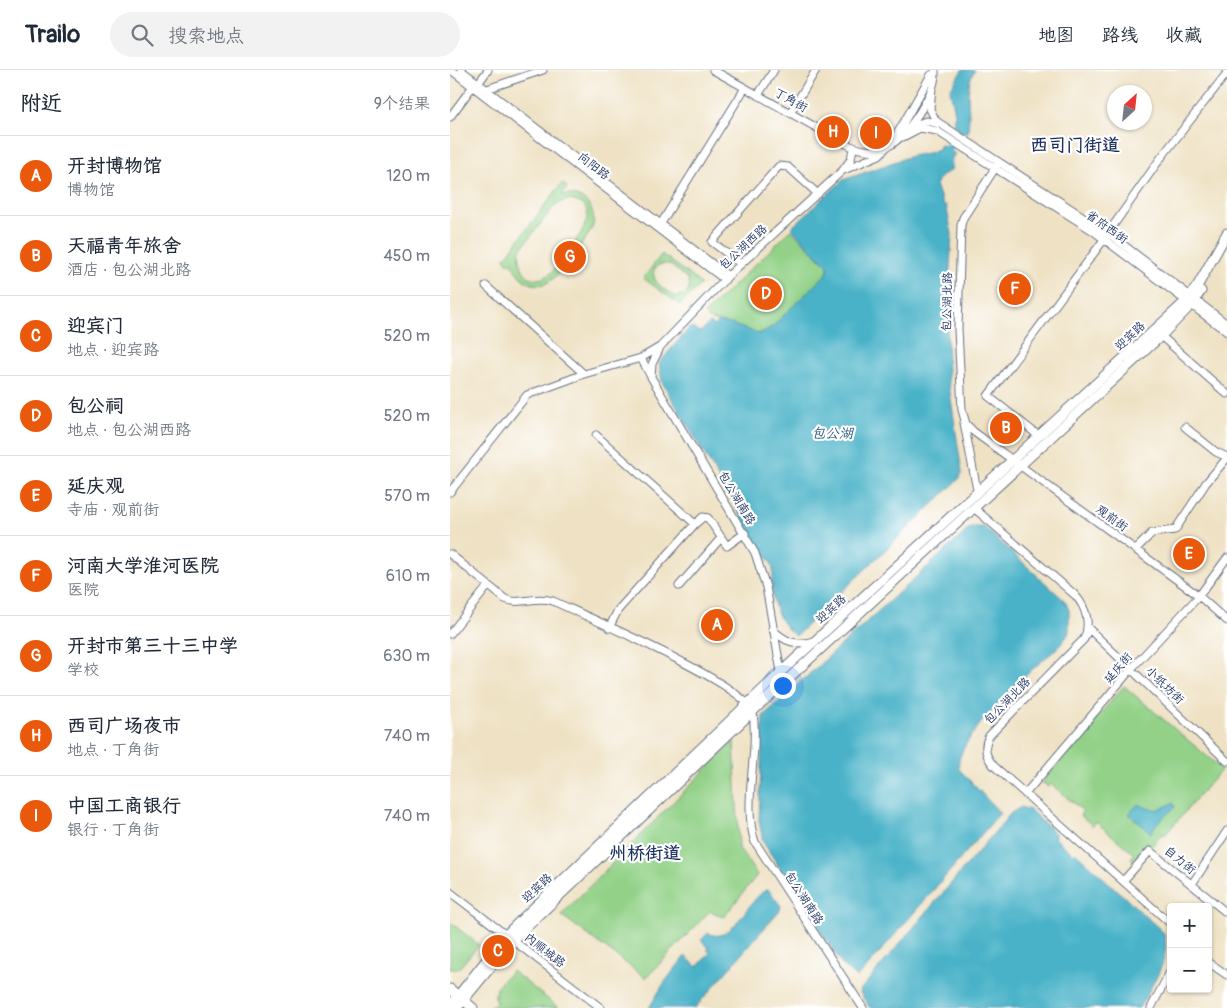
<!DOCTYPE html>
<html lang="zh">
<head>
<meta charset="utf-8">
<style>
  body { margin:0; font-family:Pangolin,"LXGW WenKai TC",sans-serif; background:#f2f2f3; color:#1f2937 }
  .controls { position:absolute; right:15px; bottom:15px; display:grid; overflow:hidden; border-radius:5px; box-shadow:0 1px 4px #0004 }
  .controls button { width:45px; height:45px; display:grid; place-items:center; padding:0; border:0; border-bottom:1px solid #e0e1e3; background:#fff; color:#1f2937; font:25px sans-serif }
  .compass { position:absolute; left:657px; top:15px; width:45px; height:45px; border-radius:50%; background:#fff; box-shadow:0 1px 4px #0004; rotate:27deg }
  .you { position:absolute; left:332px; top:615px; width:18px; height:18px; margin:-12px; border:4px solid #fff; border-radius:50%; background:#1a73e8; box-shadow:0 0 0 8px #1a73e833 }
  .badge { display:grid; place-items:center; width:32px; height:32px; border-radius:50%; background:#ea580c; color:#fff; font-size:16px; font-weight:700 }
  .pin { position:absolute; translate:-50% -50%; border:2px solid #fff; box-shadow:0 1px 5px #0006 }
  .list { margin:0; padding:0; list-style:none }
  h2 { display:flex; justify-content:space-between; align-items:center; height:65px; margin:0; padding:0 20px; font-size:21px }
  h2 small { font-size:16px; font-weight:400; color:#747a83 }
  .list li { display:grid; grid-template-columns:32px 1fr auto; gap:15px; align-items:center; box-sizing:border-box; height:80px; padding:0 20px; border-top:1px solid #e0e1e3 }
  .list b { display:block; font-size:19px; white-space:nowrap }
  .list p { margin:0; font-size:16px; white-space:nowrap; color:#747a83 }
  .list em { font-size:16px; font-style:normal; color:#747a83 }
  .icon { flex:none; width:28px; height:28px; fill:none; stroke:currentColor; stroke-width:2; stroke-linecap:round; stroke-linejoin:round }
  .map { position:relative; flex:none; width:777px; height:938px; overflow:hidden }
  header { display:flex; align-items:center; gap:30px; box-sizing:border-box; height:70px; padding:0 25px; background:#fff; border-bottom:1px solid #e0e1e3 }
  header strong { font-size:24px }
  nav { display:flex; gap:28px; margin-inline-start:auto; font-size:18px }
  .search { width:350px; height:45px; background:#f2f2f3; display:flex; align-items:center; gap:12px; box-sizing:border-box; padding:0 18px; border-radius:28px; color:#747a83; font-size:19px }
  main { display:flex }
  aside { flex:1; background:#fff }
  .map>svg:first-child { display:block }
  .green { fill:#92d187; stroke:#568072; fill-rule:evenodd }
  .water { fill:#4ab2c8; stroke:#327093 }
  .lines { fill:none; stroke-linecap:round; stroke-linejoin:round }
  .river { stroke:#4ab2c8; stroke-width:9 }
  .minor-casing { stroke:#656e82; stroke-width:9 }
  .major-casing { stroke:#656e82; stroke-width:11 }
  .minor { stroke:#fff; stroke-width:7 }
  .major { stroke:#fff; stroke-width:9 }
  .labels { text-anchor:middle; stroke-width:4.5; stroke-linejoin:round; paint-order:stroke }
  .street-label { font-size:12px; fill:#1b2f5e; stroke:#fff }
  .water-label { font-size:14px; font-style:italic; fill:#2b5d83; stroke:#fff }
  .district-label { font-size:18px; font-weight:bold; fill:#1b2f5e; stroke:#fff }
</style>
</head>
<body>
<header>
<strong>Trailo</strong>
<div class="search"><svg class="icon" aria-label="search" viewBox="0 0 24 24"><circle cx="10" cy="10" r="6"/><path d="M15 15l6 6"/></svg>搜索地点</div>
<nav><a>地图</a><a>路线</a><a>收藏</a></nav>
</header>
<main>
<aside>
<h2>附近<small>9个结果</small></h2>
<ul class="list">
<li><span class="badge">A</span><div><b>开封博物馆</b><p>博物馆</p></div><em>120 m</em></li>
<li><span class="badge">B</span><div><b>天福青年旅舍</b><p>酒店 · 包公湖北路</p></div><em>450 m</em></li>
<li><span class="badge">C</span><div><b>迎宾门</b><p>地点 · 迎宾路</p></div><em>520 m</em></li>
<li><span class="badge">D</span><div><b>包公祠</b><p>地点 · 包公湖西路</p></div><em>520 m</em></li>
<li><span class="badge">E</span><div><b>延庆观</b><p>寺庙 · 观前街</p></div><em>570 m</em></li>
<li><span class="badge">F</span><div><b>河南大学淮河医院</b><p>医院</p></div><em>610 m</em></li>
<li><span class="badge">G</span><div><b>开封市第三十三中学</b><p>学校</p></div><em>630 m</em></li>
<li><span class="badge">H</span><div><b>西司广场夜市</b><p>地点 · 丁角街</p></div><em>740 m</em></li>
<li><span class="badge">I</span><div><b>中国工商银行</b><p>银行 · 丁角街</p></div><em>740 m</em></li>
</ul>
</aside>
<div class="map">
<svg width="777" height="938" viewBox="0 0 777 938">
  <rect width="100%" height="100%" fill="#fff"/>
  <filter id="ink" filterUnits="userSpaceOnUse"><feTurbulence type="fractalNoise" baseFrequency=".02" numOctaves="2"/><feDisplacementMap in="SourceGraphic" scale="10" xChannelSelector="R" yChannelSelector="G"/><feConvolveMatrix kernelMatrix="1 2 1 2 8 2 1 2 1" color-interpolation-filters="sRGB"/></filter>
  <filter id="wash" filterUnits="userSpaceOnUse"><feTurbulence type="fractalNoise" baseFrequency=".0096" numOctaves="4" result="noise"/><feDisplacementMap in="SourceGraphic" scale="20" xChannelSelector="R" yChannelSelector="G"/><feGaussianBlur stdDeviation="1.12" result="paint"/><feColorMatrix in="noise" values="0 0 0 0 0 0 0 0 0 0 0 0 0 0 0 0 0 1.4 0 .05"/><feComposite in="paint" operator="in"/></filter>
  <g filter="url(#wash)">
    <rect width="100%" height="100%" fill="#efe2c4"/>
    <!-- green -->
    <path class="green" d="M112 113 117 117 112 125C131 122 147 136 143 156 139 166 112 202 103 209 87 223 65 209 62 191L60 194 54 189ZM116 130C157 132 128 168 116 184 110 191 104 203 95 207 76 215 68 196 70 180L105 135Z
      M341 160 378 196 377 204 322 257 308 264 259 249 254 244Z
      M212 184 251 214 230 235 193 208ZM211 194H219L238 209 239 219 236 224 225 227C215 219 201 213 204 199Z
      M674 616 772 699 715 765 713 763 687 793 681 788 684 784 646 752 643 756 630 745 633 741 601 714 598 717 592 712Z
      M284 671 289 778 307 805 274 847 260 841 196 908 111 845Z
      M0 852 29 875 8 899H0Z
      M62 901 109 938H42L40 937 46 933C41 918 53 910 62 901Z"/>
    <!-- water -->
    <path class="water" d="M512 0H525C512 19 523 42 517 64L503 55 505 43 500 20Z
      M491 74 505 84 502 88 501 100 490 107 486 115 493 135H496L502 164 497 248 498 308 512 403 508 410 346 566C328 554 321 532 322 511 322 507 324 503 323 500 323 493 315 485 311 480L212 312 209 293 240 257 250 262 260 253 266 256 268 252 281 254 310 264 322 257 378 202V196L341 158 393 110 461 86 478 83 488 79Z
      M521 457H534L615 531 619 540V562C614 575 595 588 584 598 566 615 503 673 509 699L550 743 411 904 406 907 393 896 313 772 309 750 313 646Z
      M723 733 725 737 706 754 701 763 679 744 688 734C704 742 707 741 723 733Z
      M571 737 580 740 605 763V768L623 784 625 782 713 862C723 888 701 916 689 938H420L410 923 411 919 561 743Z
      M318 819 331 836 330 840 245 938H199L214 913 235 886 247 897 260 883 257 880 259 878 251 870 258 863C282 877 298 827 318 819Z"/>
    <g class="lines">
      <!-- river -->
      <path class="river" d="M493 87 514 53V49"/>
    </g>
  </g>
  <g filter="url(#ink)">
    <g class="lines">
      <defs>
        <path id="minor" d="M1 0 275 210
          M11 0 278 206
          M263 0 396 74C434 92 452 70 471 40 478 28 486 15 485 0
          M27 15 38 0
          M482 18 480 39 486 51 658 163 777 254
          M37 19 93 0
          M308 25 324 0
          M340 43 366 0
          M0 47 23 16
          M462 56 476 51 490 54
          M453 67 470 58 487 61 642 160 777 262
          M443 71 481 5
          M549 92 513 148 511 155 508 259 512 340 516 354 524 362 749 526 777 551
          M396 99 429 85 435 79
          M210 155 295 18
          M658 163 710 89 777 3
          M291 194 262 172 329 96 338 97 368 124
          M36 216 134 304
          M711 266 777 324
          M209 280 202 294 201 307 305 483 316 517 331 602
          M191 288 200 305
          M514 353 527 420
          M735 357 766 382 777 387
          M146 365 245 454 253 447 258 448 277 476 295 463
          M589 366 538 326 655 168
          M0 422 77 325 134 304 191 288 210 277 278 206 393 100 401 89 403 78
          M524 438 625 525C636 537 641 554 634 569L539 666C533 677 535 686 544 696L721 854
          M686 479 702 463 725 460 756 413 777 388
          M0 484 55 529C70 536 85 525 103 531 135 546 298 615 303 643 309 684 292 734 305 772L413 938
          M229 516 271 468
          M637 557 777 691
          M159 558 168 540 245 454
          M322 559C335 572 346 576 364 571
          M0 564 38 516
          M575 724 682 598 749 526 777 488
          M673 811 700 781 777 843
          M742 814 777 761
          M0 822 151 938
          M758 892 777 905
          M701 938 721 900"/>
        <path id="major" d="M0 919 23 938
          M0 936 57 864 74 847 331 602 736 231 748 215 777 163
          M7 938 63 870 303 641 711 266 741 235 751 221"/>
      </defs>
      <!-- minor casing -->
      <use href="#minor" class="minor-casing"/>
      <!-- major casing -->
      <use href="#major" class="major-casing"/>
      <!-- minor -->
      <use href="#minor" class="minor"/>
      <!-- major -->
      <use href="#major" class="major"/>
    </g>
  </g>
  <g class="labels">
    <!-- street labels -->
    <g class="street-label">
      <text transform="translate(341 30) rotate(29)" y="4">丁角街</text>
      <text transform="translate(144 96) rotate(38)" y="4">向阳路</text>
      <text transform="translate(657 157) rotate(35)" y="4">省府西街</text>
      <text transform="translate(293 177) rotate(-43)" y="4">包公湖西路</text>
      <text transform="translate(497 232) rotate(-89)" y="4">包公湖北路</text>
      <text transform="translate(680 266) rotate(-43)" y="4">迎宾路</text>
      <text transform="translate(287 428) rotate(59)" y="4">包公湖南路</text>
      <text transform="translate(662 448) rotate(36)" y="4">观前街</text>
      <text transform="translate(381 539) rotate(-43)" y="4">迎宾路</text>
      <text transform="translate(668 598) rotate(-50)" y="4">延庆街</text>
      <text transform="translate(715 615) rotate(44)" y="4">小纸坊街</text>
      <text transform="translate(557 631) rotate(-46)" y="4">包公湖北路</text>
      <text transform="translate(730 790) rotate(39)" y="4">自力街</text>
      <text transform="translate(87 818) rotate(-43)" y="4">迎宾路</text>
      <text transform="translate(354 828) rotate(57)" y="4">包公湖南路</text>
      <text transform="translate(95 880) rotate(38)" y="4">内顺城路</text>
    </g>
    <!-- water labels -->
    <g class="water-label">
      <text x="382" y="368">包公湖</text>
    </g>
    <!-- district labels -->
    <g class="district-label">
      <text x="625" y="81">西司门街道</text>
      <text x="195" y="789">州桥街道</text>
    </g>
  </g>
</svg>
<div class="controls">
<button>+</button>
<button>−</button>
</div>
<svg class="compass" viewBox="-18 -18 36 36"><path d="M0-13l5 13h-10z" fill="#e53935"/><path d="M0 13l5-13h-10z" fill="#747a83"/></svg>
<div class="you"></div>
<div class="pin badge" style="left:267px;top:555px">A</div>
<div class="pin badge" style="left:556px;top:358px">B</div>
<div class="pin badge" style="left:48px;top:881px">C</div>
<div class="pin badge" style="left:316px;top:224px">D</div>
<div class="pin badge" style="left:739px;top:484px">E</div>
<div class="pin badge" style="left:565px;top:219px">F</div>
<div class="pin badge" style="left:120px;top:187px">G</div>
<div class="pin badge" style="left:383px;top:62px">H</div>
<div class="pin badge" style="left:426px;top:63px">I</div>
</div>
</main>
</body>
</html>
